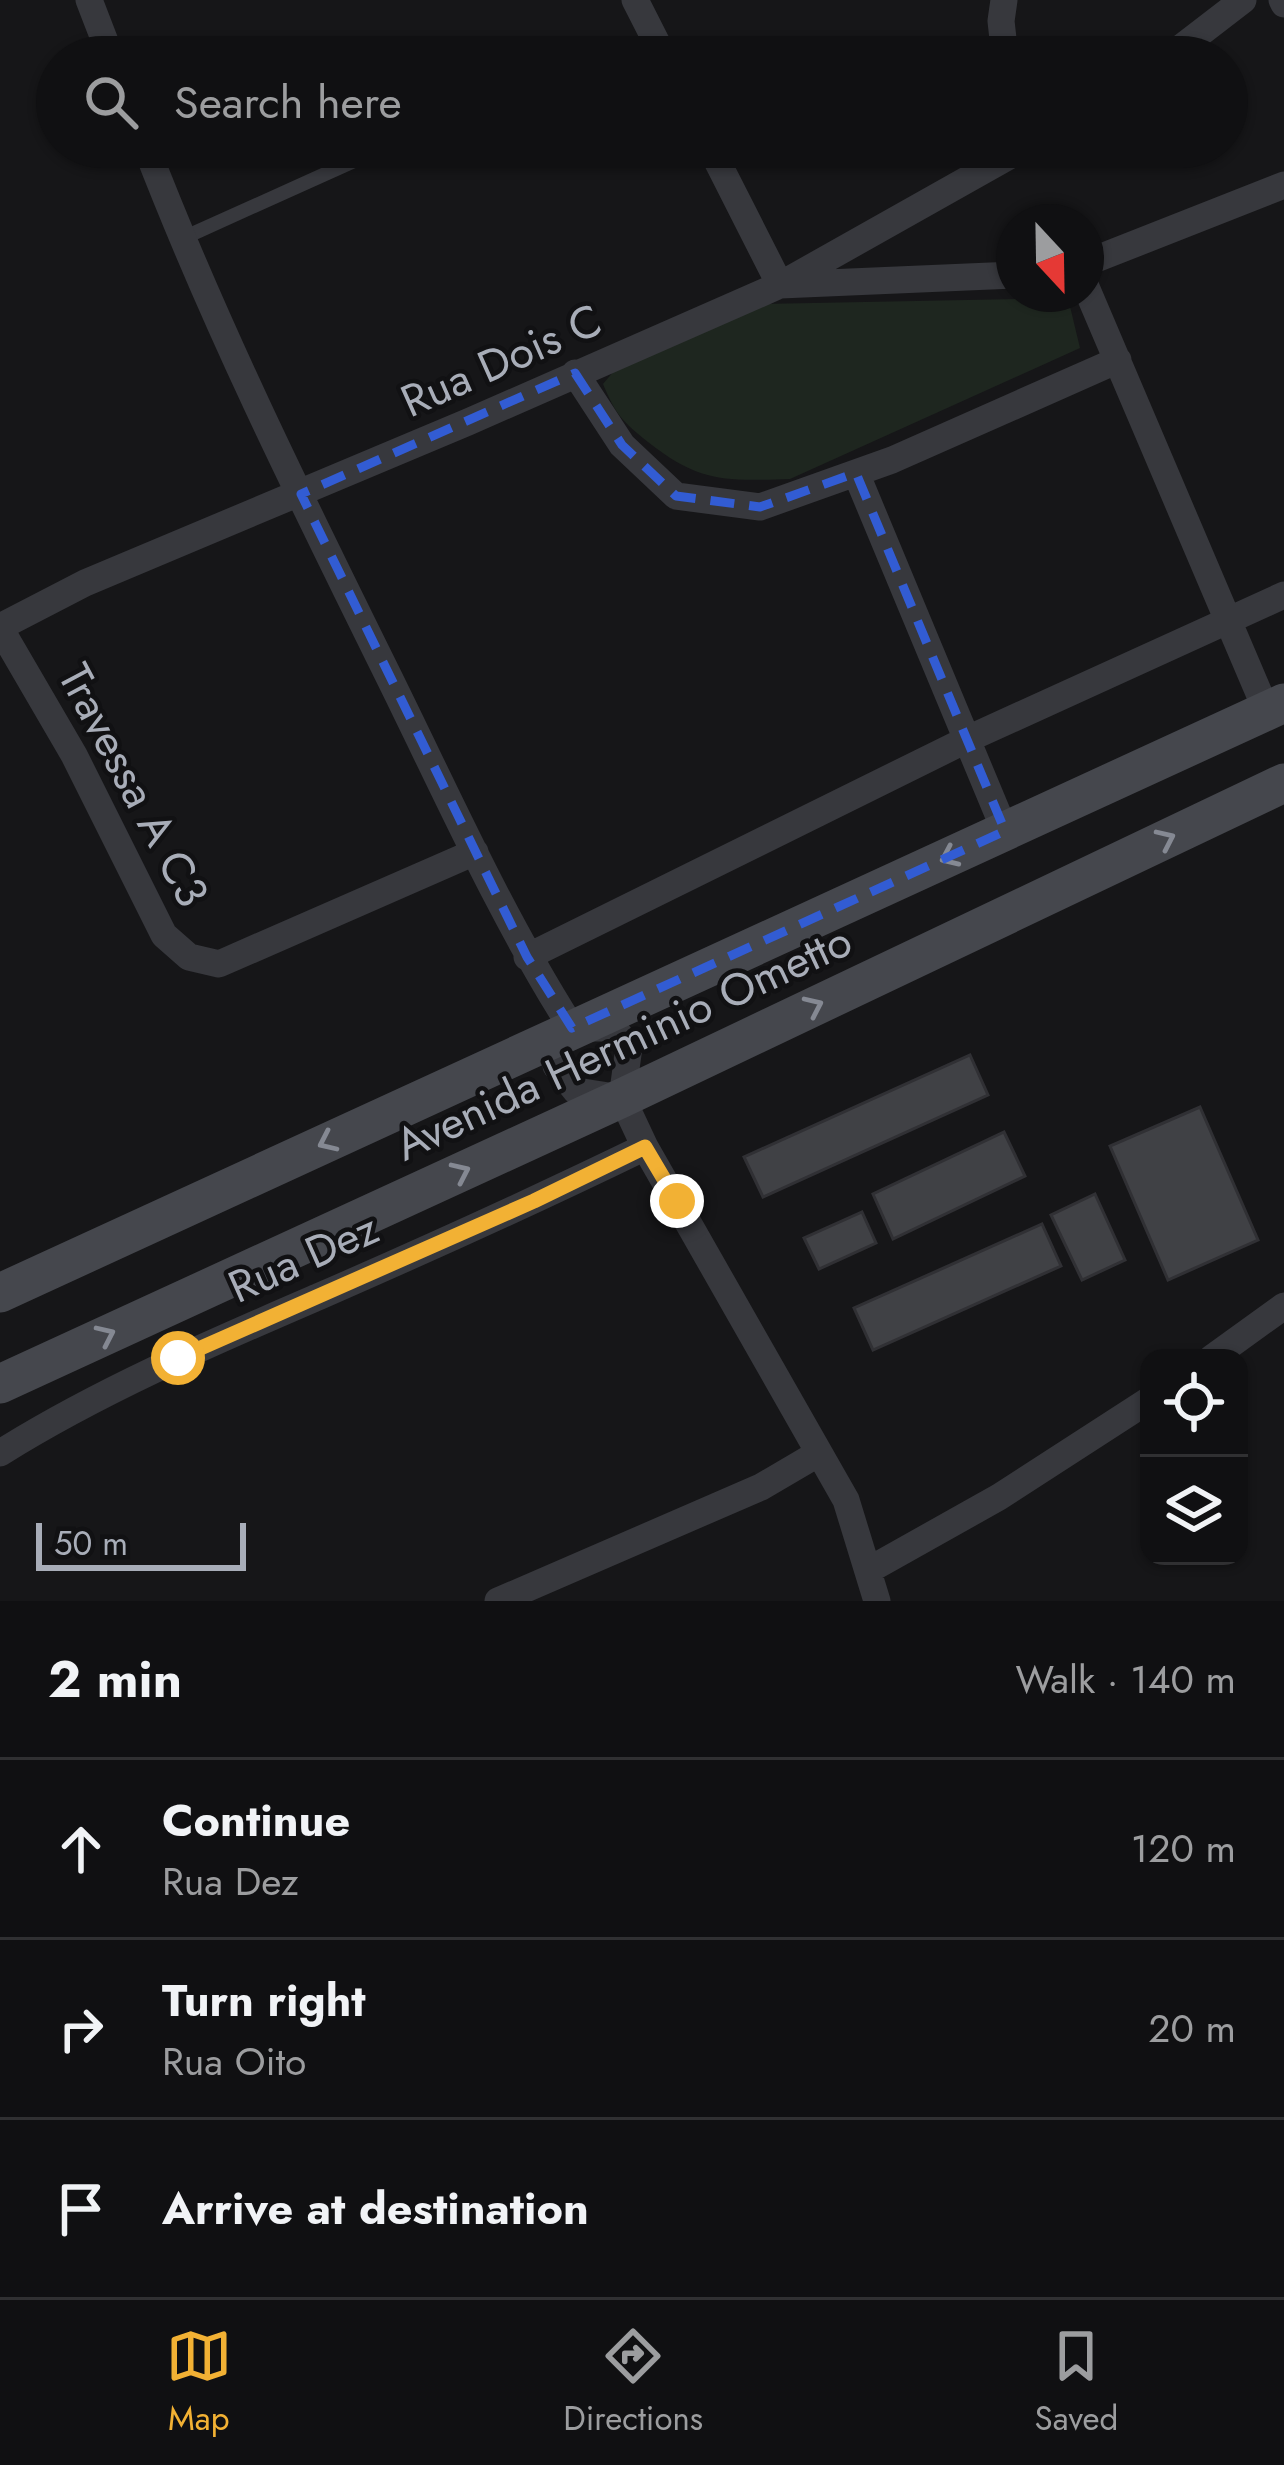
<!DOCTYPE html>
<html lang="en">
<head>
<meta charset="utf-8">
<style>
  body { margin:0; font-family:Jost,sans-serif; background:#19191b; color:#f1f3f6 }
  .controls { position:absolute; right:36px; bottom:36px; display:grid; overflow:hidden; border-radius:24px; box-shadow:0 3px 9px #0004 }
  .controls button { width:108px; height:108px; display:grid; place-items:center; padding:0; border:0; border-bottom:3px solid #303032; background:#101012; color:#f1f3f6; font:60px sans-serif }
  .compass { position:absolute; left:996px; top:204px; width:108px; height:108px; border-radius:50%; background:#101012; box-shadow:0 3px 9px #0004; rotate:158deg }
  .scale { position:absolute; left:36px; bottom:30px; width:210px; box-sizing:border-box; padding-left:12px; border:6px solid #a8adb8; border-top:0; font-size:33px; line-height:42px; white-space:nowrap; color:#a8adb8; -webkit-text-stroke:9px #111113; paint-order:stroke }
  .stop { position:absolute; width:36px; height:36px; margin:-27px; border:9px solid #f2b134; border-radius:50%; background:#fff }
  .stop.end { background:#f2b134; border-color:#fff; box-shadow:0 3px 12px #0008 }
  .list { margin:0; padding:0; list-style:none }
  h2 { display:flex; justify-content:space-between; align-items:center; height:156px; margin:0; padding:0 48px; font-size:51px }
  h2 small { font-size:39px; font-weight:400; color:#9c9d9f }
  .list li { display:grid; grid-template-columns:78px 1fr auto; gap:36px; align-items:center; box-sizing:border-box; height:180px; padding:0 48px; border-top:3px solid #303032 }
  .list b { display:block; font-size:45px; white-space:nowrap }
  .list p { margin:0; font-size:39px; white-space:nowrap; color:#9c9d9f }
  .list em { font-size:39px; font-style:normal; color:#9c9d9f }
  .icon { flex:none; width:66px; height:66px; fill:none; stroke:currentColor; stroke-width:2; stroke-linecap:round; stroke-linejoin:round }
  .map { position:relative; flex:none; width:1284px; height:1601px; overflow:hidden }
  .search { position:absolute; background:#101012; box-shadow:0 3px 9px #0004; left:36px; right:36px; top:36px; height:132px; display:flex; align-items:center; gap:30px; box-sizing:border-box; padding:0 42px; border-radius:66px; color:#9c9d9f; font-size:45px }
  .sheet { height:696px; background:#101012 }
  nav { display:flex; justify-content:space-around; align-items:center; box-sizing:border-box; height:168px; border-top:3px solid #303032; background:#101012; font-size:33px; color:#9c9d9f }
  nav a { display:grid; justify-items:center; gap:6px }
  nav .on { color:#f2b134 }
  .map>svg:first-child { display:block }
  .green { fill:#1e261f }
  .building { fill:#404145; stroke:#303034; stroke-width:3 }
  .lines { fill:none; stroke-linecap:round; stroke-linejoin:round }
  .lane { stroke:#37383d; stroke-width:14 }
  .street { stroke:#37383d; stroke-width:27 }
  .secondary { stroke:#45474d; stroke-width:39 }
  .oneway { stroke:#858993 }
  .route { stroke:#f2b134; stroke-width:15 }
  .marked { fill:none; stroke:#325cd3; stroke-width:9; stroke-dasharray:24 15; stroke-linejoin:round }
  .labels { text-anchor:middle; stroke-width:9; stroke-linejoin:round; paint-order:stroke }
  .street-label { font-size:45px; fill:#a8adb8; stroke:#111113 }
</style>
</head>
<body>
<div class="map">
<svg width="1284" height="1601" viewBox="0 0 1284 1601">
  <rect width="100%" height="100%" fill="#161618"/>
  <!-- green -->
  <path class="green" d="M1068 298 1080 348 790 479C725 481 700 483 648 442 622 421 616 415 603 384L619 365 757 304Z"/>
  <!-- building -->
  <path class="building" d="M970 1055 988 1095 763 1197 744 1157Z
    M1200 1107 1258 1240 1168 1280 1110 1146Z
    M1004 1132 1025 1176 893 1239 873 1194Z
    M1095 1194 1125 1260 1082 1280 1051 1215Z
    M862 1212 876 1243 819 1269 804 1238Z
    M1042 1224 1061 1266 873 1350 854 1308Z"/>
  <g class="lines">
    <!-- lane -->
    <path class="lane" d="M181 239 385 147"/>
    <!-- street -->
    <path class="street" d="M89 0 111 57
      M635 0 664 57
      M1004 0 1001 21 1005 57
      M1282 0 1284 4
      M1169 57 1243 0
      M146 147C215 326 301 499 386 671 446 792 500 915 572 1028
      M710 147 780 285 1014 275
      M1086 263 1284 185
      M1086 287 1267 712
      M575 373 622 445 676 496 760 507 892 460 1118 360
      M856 473 1005 831
      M0 627 85 583 468 422 780 285 1025 147
      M0 628 74 755 164 935 189 957 219 964 475 852
      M527 957 970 738 1284 595
      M572 1028H614L629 1047 622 1098 576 1091 556 1066 555 1049Z
      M622 1098 645 1147 846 1500 877 1601
      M1212 1358 1284 1306
      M0 1453C101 1390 211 1343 320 1296 430 1248 538 1199 645 1147
      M869 1570 999 1497 1149 1400
      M498 1601 761 1487 819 1453"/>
    <!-- secondary -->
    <path class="secondary" d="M0 1293 1284 703
      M0 1384 622 1098 1284 783"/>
  </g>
  <!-- one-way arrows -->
  <defs><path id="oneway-chevron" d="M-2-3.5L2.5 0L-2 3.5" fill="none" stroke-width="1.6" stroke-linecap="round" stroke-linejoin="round" transform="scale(3)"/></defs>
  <g class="oneway">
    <use href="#oneway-chevron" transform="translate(1166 839) rotate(-25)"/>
    <use href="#oneway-chevron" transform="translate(949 857) rotate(156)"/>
    <use href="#oneway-chevron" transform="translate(814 1006) rotate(-25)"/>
    <use href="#oneway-chevron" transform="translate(327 1142) rotate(155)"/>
    <use href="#oneway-chevron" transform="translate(461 1172) rotate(-25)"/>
    <use href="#oneway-chevron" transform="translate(106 1335) rotate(-25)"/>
  </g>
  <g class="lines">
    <!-- route -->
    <path class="route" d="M178 1358 534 1201 645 1147 677 1201"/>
  </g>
  <!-- marked area -->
  <path class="marked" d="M575 373 622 445 676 496 760 507 856 473 1005 831 572 1028 527 957 301 494Z"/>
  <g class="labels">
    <!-- street labels -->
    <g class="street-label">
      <text transform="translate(501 360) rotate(-24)" y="16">Rua Dois C</text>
      <text transform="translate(134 785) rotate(62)" y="16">Travessa A C3</text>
      <text transform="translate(623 1042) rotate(-25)" y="16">Avenida Herminio Ometto</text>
      <text transform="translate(303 1257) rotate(-24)" y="16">Rua Dez</text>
    </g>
  </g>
</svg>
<div class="controls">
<button><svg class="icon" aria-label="locate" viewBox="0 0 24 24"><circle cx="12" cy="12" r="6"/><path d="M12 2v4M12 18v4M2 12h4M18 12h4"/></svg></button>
<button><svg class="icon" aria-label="layers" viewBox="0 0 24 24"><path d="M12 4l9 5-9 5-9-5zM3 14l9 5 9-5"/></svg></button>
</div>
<svg class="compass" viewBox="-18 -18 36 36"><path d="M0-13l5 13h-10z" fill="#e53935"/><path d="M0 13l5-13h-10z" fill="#9c9d9f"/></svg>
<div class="scale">50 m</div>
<div class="stop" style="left:178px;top:1358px"></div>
<div class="stop end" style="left:677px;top:1201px"></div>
<div class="search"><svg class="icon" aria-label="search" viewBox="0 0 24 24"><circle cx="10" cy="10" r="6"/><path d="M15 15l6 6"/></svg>Search here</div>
</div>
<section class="sheet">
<h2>2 min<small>Walk · 140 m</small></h2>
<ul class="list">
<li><svg class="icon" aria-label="ahead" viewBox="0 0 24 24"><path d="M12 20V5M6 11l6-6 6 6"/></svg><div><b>Continue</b><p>Rua Dez</p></div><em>120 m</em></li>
<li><svg class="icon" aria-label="right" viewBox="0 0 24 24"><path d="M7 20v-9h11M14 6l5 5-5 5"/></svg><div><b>Turn right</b><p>Rua Oito</p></div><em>20 m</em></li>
<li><svg class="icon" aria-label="arrive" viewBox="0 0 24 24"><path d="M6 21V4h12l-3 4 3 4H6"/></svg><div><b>Arrive at destination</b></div></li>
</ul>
</section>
<nav>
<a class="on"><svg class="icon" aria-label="map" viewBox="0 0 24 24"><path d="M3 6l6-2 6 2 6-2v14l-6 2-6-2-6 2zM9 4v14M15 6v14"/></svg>Map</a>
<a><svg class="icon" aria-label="directions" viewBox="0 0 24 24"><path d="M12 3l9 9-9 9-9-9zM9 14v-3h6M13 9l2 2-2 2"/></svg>Directions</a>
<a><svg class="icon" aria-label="saved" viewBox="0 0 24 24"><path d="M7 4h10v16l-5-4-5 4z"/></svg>Saved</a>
</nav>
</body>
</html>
